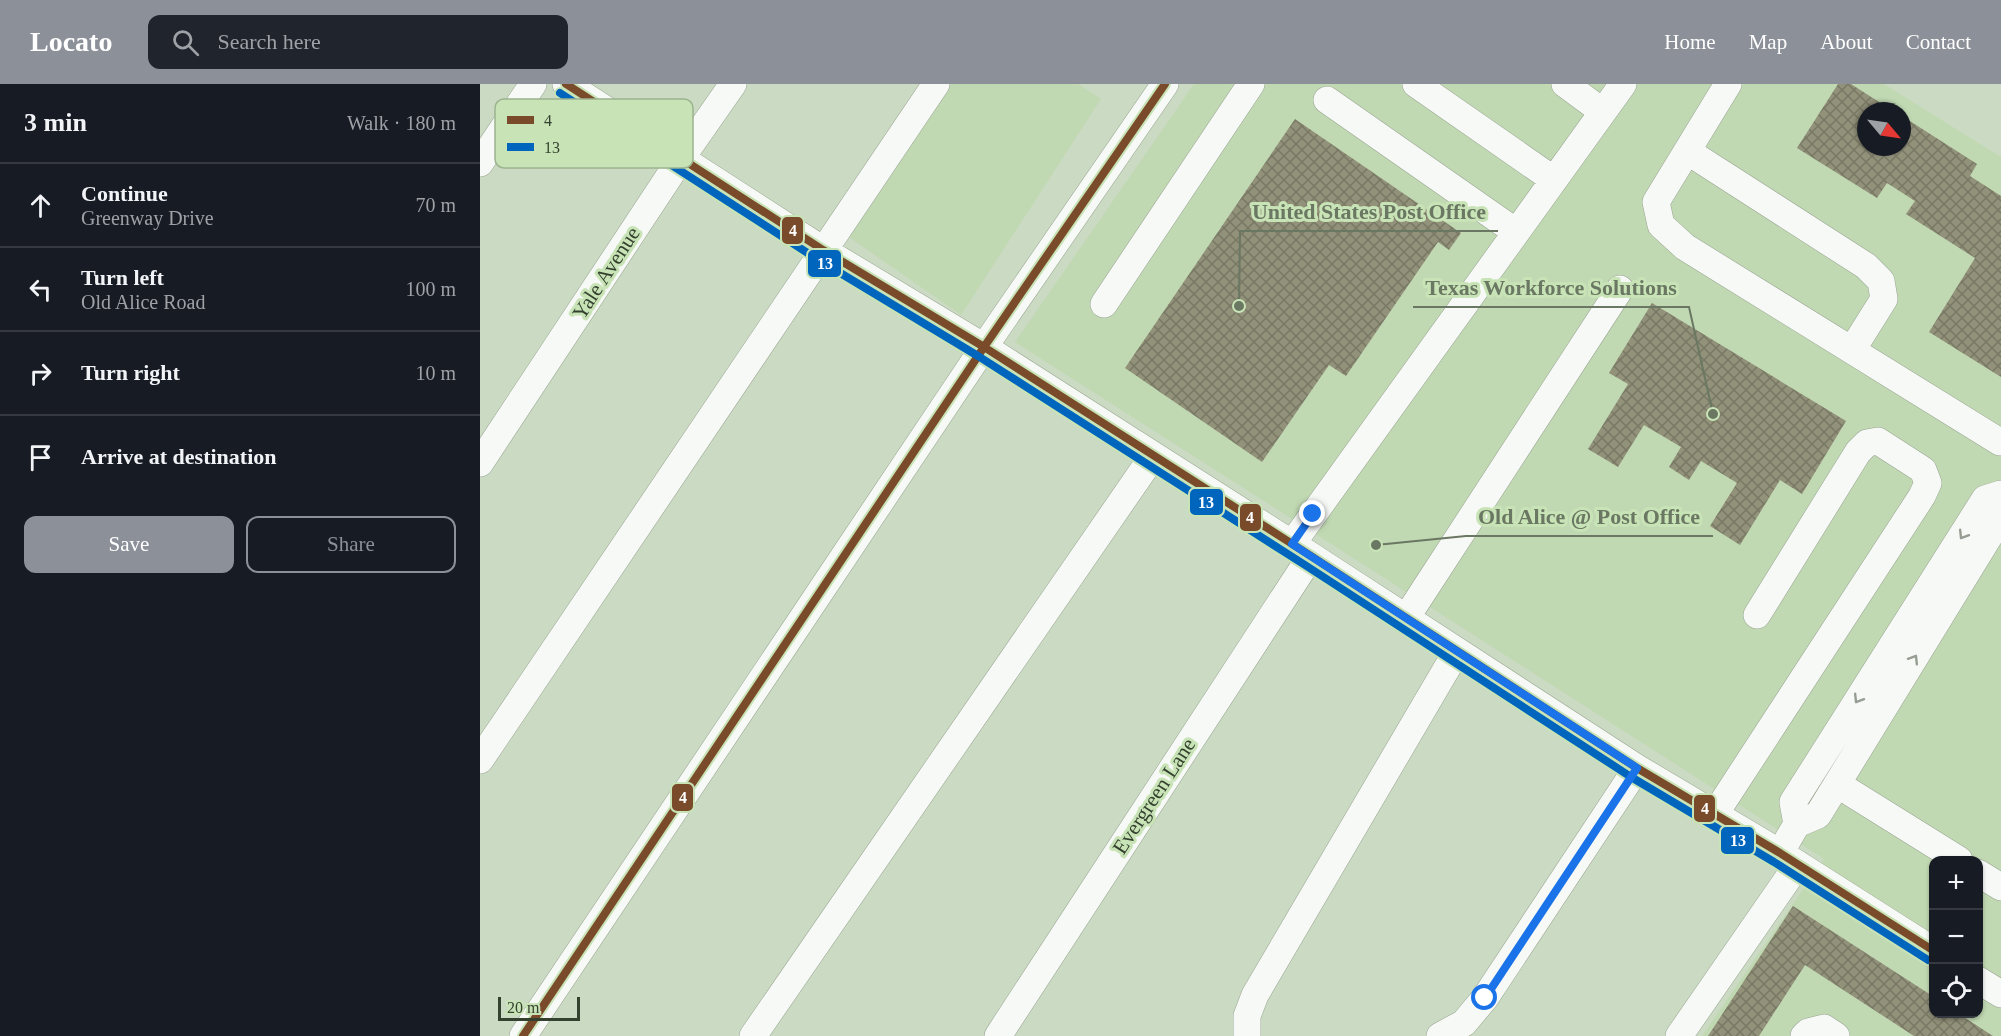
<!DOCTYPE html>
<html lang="en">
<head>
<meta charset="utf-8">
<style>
  body { margin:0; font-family:Georgia,serif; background:#20242c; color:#f1f3f6 }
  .controls { position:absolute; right:18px; bottom:18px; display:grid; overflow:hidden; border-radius:12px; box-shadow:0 2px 4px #0004 }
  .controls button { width:54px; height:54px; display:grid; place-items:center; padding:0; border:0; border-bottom:2px solid #363941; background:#171b24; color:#f1f3f6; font:30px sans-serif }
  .compass { position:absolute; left:1377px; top:18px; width:54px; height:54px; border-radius:50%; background:#171b24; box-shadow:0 2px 4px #0004; rotate:119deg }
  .scale { position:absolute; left:18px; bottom:15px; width:82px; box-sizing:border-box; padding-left:6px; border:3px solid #35412f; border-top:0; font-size:16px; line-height:21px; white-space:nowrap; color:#35412f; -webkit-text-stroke:4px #c8e4b7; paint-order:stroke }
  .stop { position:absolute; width:18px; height:18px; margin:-14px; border:4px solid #1a73e8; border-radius:50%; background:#fff }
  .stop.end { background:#1a73e8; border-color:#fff; box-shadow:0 2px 6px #0008 }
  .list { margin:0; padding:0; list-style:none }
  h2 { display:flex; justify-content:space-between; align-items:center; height:78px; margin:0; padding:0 24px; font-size:26px }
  h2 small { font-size:20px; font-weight:400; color:#9ea1a6 }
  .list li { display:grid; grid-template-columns:39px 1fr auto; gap:18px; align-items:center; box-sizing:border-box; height:84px; padding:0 24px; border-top:2px solid #363941 }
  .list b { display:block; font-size:22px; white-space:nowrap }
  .list p { margin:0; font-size:20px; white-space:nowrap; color:#9ea1a6 }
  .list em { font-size:20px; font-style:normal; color:#9ea1a6 }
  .actions { display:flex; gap:12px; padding:18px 24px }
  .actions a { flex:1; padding:14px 0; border:2px solid #8c9099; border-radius:12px; text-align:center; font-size:21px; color:#8c9099 }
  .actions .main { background:#8c9099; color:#fff }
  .icon { flex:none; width:33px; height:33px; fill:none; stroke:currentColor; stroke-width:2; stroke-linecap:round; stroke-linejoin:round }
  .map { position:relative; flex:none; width:1521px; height:952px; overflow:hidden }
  header { display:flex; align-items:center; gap:36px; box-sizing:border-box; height:84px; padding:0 30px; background:#8c9099; color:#fff }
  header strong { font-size:28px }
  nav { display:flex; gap:33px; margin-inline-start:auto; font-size:21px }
  .search { width:420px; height:54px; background:#20242c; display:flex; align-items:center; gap:15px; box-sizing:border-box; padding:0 21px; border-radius:12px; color:#9ea1a6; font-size:22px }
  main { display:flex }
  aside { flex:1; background:#171b24 }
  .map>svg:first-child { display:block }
  .built { fill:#c1d9b3; fill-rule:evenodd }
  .building { fill:url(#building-cross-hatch) }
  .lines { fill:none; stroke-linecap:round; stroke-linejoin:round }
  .minor-casing { stroke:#99a592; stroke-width:28 }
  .minor { stroke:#f7f9f6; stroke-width:27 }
  .bus-1-casing { stroke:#c8e4b7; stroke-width:12 }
  .bus-2-casing { stroke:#c8e4b7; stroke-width:12 }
  .bus-1 { stroke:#7a4b2a; stroke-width:8 }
  .bus-2 { stroke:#0065bd; stroke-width:8 }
  .oneway { stroke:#969d92 }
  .route { stroke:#1a73e8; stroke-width:8 }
  .labels { text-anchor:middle; stroke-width:6; stroke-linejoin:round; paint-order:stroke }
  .street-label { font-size:21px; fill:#35412f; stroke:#c8e4b7 }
  .key { fill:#c8e4b7; stroke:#9cb38e; stroke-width:1.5 }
  .key-label { font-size:16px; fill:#35412f }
  .leader { fill:none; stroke:#6a7762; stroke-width:2 }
  .callout-dot { fill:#6a7762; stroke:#c8e4b7; stroke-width:2 }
  .callout-label { font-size:22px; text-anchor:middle; font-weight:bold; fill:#6a7762; stroke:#c8e4b7; stroke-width:6; stroke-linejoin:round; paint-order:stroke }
  .line-badge { stroke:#c8e4b7; stroke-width:2 }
  .badge-label { font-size:16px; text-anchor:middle; font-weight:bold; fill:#fff }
</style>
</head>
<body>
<header>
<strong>Locato</strong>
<div class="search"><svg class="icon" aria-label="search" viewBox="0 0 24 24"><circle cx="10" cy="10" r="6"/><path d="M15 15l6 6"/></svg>Search here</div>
<nav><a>Home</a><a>Map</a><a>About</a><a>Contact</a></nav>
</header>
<main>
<aside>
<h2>3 min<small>Walk · 180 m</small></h2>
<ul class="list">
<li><svg class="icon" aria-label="ahead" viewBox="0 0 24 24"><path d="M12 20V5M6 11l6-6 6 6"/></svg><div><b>Continue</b><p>Greenway Drive</p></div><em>70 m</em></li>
<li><svg class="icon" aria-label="left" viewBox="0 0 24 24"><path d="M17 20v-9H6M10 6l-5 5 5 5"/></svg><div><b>Turn left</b><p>Old Alice Road</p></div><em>100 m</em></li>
<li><svg class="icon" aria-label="right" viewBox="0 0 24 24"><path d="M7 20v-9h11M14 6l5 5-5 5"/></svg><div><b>Turn right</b></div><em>10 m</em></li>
<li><svg class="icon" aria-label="arrive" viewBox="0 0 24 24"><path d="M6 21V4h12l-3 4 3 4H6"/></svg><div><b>Arrive at destination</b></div></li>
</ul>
<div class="actions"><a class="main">Save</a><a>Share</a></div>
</aside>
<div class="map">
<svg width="1521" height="952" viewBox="0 0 1521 952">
  <defs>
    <pattern id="building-cross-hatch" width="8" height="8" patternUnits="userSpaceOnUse" patternTransform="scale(1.5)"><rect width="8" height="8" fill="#92917a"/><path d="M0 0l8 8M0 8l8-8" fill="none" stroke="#787864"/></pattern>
  </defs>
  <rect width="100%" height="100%" fill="#cbdac2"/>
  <!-- built -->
  <path class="built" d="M458 0H598L621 15 481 231 353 142Z
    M714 0H1404L1521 73V952H1222L1344 775 535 258ZM1386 27H1422V63H1386ZM1454 776H1498V930H1454Z"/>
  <!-- building -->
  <path class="building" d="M1358 0H1371L1413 27H1386V63H1422V32L1497 80 1490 92 1521 112V293L1449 248 1495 174 1426 130 1435 117 1407 99 1397 114 1317 64Z
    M815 35 981 149 969 166 958 158 866 292 849 281 782 378 645 284Z
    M1172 219 1366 337 1322 410 1300 396 1260 461 1230 442 1257 399 1221 377 1209 396 1189 383 1201 363 1164 341 1138 383 1108 365 1148 300 1129 289Z
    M1313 822 1454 913V930H1479L1513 952H1434L1325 881 1279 952H1228Z"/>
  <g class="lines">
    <defs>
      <path id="minor" d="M86 0 343 166 504 263 831 472 1157 684 1300 769 1454 867
        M936 0 1074 96
        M1085 0 1123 28
        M1248 0 1176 118 1181 141 1205 163 1520 358
        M847 16 1036 148
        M1207 67 1386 182 1401 197 1404 215 1372 266
        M0 79 53 0
        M624 220 771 0
        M0 379 202 73 253 0
        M812 460 1143 0
        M926 534 1140 205
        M0 676 456 0
        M1357 700 1479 776
        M1235 730 1442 412 1448 399 1443 386 1398 357 1387 359 1378 368 1277 531
        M1317 740 1313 718 1505 415 1521 410
        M1300 769 1317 740 1338 731 1521 433
        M1498 789 1521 803
        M1498 896 1521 910
        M43 952 504 263 685 0
        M273 952 673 372
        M518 952 831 472
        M767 952V932L775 911 977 567
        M960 952 984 939 1005 914 1157 684
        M1199 952 1318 780
        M1324 952 1328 948 1344 944 1356 952"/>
    </defs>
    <!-- minor casing -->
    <use href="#minor" class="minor-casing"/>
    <!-- minor -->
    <use href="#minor" class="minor"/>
    <defs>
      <path id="bus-1" d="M86 0 343 166 504 263 831 472 1157 684 1300 769 1454 867
        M43 952 504 263 685 0"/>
      <path id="bus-2" d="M80 9 337 175 498 272 825 481 1151 693 1294 778 1448 876"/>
    </defs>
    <!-- bus-1 casing -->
    <use href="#bus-1" class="bus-1-casing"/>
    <!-- bus-2 casing -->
    <use href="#bus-2" class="bus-2-casing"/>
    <!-- bus-1 -->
    <use href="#bus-1" class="bus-1"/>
    <!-- bus-2 -->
    <use href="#bus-2" class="bus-2"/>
  </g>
  <!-- one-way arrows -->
  <defs><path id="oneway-chevron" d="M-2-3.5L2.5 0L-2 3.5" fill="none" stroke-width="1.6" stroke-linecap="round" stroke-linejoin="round" transform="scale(1.5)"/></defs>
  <g class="oneway">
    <use href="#oneway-chevron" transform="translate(1483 451) rotate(122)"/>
    <use href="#oneway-chevron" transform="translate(1434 575) rotate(-58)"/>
    <use href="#oneway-chevron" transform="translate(1378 615) rotate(122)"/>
  </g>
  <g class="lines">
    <!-- route -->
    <path class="route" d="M833 430 812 460 1157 684 1005 914"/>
  </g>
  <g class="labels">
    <!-- street labels -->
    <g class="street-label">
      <text transform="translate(126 189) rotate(-57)" y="7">Yale Avenue</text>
      <text transform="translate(674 712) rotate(-57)" y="7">Evergreen Lane</text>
    </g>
  </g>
  <!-- legend -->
  <rect x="15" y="15" width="198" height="69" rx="9" class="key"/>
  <rect x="27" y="32" width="27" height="8" fill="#7a4b2a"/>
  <rect x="27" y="59" width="27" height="8" fill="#0065bd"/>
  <g class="key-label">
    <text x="64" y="42">4</text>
    <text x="64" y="69">13</text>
  </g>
  <!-- callouts -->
  <path class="leader" d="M759 222L760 147H1018M1233 330L1209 223H933M896 461L986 452H1233"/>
  <g class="callout-dot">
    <circle cx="759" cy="222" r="6"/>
    <circle cx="1233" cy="330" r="6"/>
    <circle cx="896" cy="461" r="6"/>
  </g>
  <g class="callout-label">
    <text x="889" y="135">United States Post Office</text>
    <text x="1071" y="211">Texas Workforce Solutions</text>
    <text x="1109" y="440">Old Alice @ Post Office</text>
  </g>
  <g class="line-badge">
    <rect x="301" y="132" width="23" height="29" rx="6" fill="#7a4b2a"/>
    <rect x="327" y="165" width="35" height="29" rx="6" fill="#0065bd"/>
    <rect x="709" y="404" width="35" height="28" rx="6" fill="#0065bd"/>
    <rect x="759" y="419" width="23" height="29" rx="6" fill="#7a4b2a"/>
    <rect x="191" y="699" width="23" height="29" rx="6" fill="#7a4b2a"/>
    <rect x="1213" y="710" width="23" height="29" rx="6" fill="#7a4b2a"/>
    <rect x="1240" y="742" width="35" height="29" rx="6" fill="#0065bd"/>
  </g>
  <g class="badge-label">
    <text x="313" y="152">4</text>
    <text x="345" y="185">13</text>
    <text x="726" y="424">13</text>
    <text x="770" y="439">4</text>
    <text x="203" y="719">4</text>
    <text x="1225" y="730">4</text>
    <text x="1258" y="762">13</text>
  </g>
</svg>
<div class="controls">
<button>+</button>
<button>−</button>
<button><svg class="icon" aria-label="locate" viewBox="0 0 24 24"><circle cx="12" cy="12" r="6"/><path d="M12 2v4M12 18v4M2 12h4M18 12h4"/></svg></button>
</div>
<svg class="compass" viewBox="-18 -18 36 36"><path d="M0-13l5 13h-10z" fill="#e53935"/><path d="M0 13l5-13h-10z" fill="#9ea1a6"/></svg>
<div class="scale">20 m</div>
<div class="stop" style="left:1005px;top:914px"></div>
<div class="stop end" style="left:833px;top:430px"></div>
</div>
</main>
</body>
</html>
